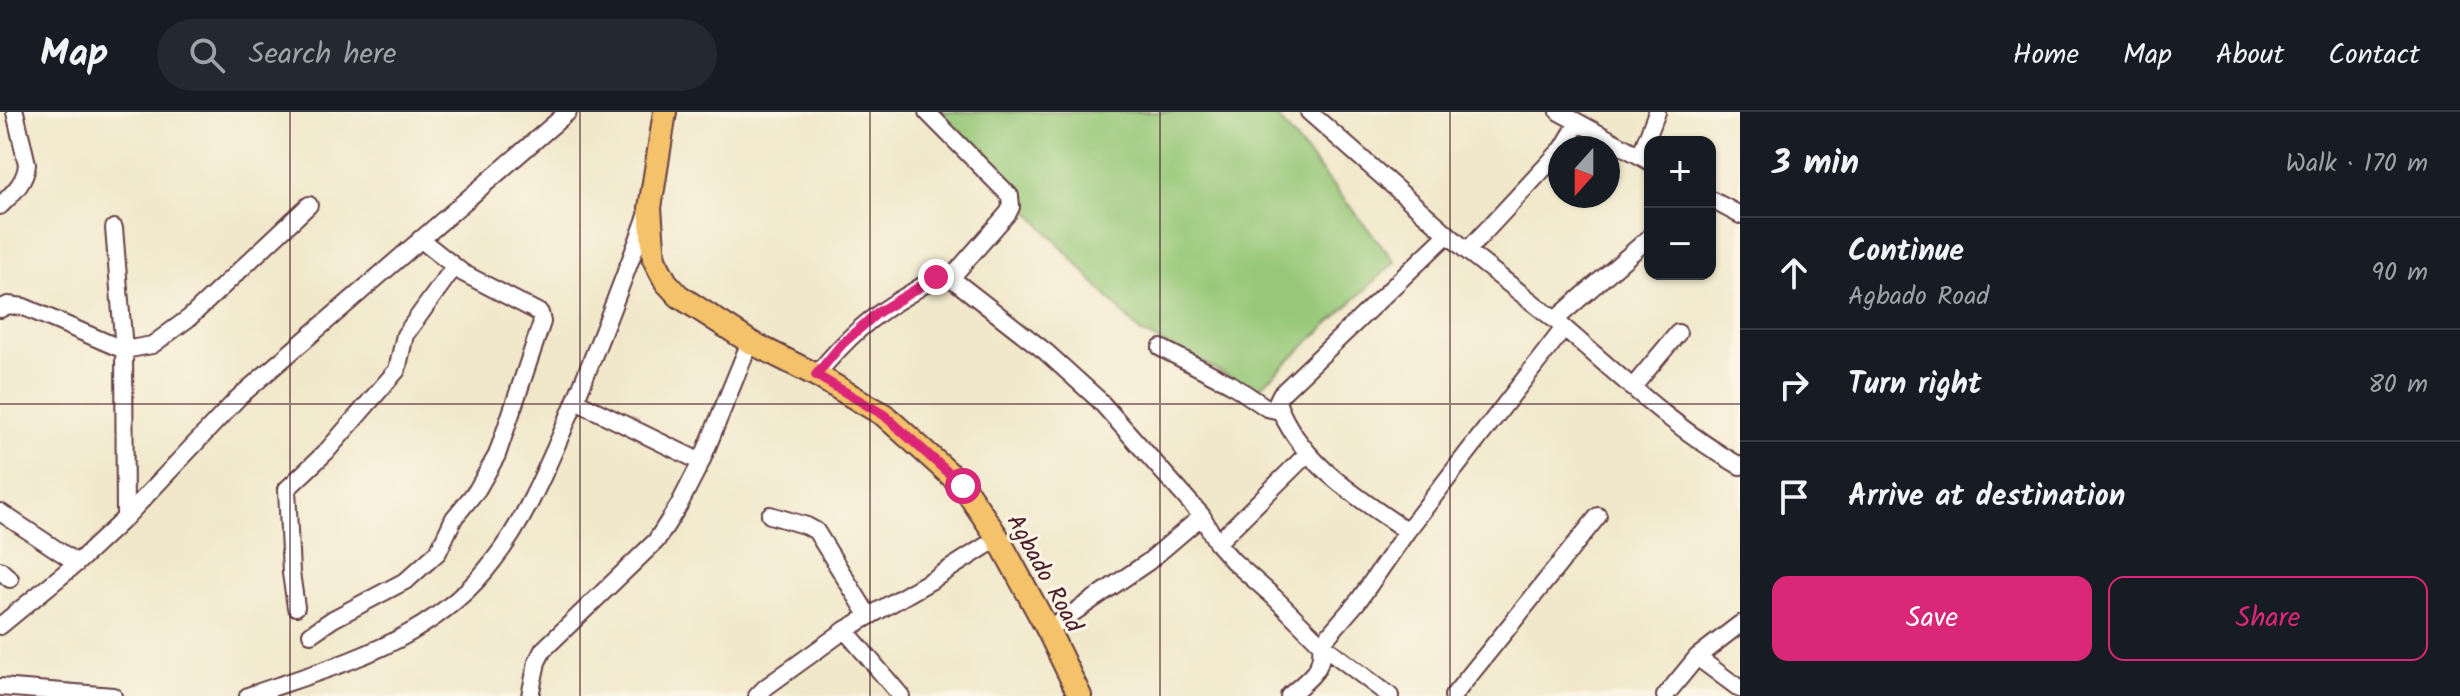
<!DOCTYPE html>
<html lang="en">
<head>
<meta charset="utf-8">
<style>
  body { margin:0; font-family:Kalam,sans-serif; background:#242831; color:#f1f3f6 }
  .controls { position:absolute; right:24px; top:24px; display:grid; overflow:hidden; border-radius:16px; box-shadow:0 2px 6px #0004 }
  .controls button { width:72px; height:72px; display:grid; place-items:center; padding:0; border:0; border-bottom:2px solid #363941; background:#171b24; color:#f1f3f6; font:40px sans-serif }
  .compass { position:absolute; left:1548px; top:24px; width:72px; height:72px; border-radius:50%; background:#171b24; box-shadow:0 2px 6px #0004; rotate:201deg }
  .stop { position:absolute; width:24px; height:24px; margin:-18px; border:6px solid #db2777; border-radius:50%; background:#fff }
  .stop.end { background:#db2777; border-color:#fff; box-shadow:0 2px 8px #0008 }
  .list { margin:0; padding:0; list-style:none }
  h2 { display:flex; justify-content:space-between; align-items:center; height:104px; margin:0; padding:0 32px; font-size:34px }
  h2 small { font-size:26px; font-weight:400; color:#9ea1a6 }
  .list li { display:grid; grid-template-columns:52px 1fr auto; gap:24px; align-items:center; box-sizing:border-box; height:112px; padding:0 32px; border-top:2px solid #363941 }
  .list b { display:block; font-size:30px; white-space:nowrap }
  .list p { margin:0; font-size:26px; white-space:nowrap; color:#9ea1a6 }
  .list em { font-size:26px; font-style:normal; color:#9ea1a6 }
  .actions { display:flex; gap:16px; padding:24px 32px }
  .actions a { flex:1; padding:18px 0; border:2px solid #db2777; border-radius:16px; text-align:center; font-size:28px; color:#db2777 }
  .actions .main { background:#db2777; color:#fff }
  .icon { flex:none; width:44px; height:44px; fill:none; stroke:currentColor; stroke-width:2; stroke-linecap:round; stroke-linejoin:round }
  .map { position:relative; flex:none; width:1740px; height:584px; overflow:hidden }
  header { display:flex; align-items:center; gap:48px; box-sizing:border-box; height:112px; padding:0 40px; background:#171b24; border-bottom:2px solid #363941 }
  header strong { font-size:38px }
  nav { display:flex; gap:44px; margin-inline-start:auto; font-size:28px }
  .search { width:560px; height:72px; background:#242831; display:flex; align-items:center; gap:20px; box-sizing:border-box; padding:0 28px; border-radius:44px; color:#9ea1a6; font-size:30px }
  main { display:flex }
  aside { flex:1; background:#171b24 }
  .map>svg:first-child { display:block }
  .green { fill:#97c878; stroke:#707452; stroke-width:2 }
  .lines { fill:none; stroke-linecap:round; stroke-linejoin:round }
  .minor-casing { stroke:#633d43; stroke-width:20 }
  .major-casing { stroke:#633d43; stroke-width:26 }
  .minor { stroke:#fff; stroke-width:16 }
  .major { stroke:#f3c26a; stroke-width:22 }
  .route { stroke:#db2777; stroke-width:10 }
  .grid { fill:none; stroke:#4a1f2b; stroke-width:2; stroke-opacity:0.55 }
  .labels { text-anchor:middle; stroke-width:6; stroke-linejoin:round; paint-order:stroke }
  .street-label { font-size:24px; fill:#4a1f2b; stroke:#fcf5e5 }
</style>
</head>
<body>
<header>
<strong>Map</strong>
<div class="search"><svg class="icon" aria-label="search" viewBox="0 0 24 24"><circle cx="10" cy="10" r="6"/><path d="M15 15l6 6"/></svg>Search here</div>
<nav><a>Home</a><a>Map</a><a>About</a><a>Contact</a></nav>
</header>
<main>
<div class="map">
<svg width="1740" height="584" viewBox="0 0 1740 584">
  <rect width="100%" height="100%" fill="#fcf5e5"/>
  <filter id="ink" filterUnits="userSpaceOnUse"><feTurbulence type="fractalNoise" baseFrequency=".0125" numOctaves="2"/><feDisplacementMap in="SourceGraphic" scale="16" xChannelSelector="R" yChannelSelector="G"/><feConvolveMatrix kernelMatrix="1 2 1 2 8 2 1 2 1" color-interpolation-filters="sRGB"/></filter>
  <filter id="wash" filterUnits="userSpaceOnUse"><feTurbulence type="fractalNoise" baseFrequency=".006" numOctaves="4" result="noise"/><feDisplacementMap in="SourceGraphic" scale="32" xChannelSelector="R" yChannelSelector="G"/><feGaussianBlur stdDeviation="1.8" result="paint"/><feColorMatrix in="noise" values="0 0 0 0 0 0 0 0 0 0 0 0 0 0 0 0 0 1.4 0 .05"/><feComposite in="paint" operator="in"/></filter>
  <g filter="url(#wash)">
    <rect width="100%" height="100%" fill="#f1e8cb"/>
    <!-- green -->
    <path class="green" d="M937 0H1273L1395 150 1257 278 1140 220Z"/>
  </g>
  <g filter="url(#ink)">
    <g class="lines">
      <defs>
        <path id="minor" d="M927 0 1010 84 1011 95 1008 101 951 166
          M1309 0 1467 139 1555 208
          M1559 0 1640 44
          M1563 36 1578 11
          M1650 50 1640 44 1657 0
          M1710 87 1740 103
          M0 94C12 82 26 70 27 52L15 0
          M114 116 124 238 125 406
          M1650 125 1555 208C1615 259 1671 315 1740 354
          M1467 139 1560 39
          M0 197 8 193 24 195 124 238 152 233 189 206 309 93
          M1161 236 1231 272 1267 296 1280 299
          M816 263C847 226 869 205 911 181 925 172 934 165 951 166L1046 240 1099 288 1202 404 1217 431 1233 449 1274 485 1321 532 1390 584
          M1632 276 1678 221
          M576 289 701 350
          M0 400 77 451
          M770 403 807 414 816 419 868 503
          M1407 419C1357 385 1299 350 1277 290L1281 282 1448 122
          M1217 431 1307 342
          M0 458 10 467
          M296 495 291 461 287 377 326 340 397 258 405 223 454 155
          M0 514 77 451 125 406 239 285 568 0
          M845 518 901 584
          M1048 518 1148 450 1202 404
          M311 522 333 507 407 468 438 440 454 406 477 378 497 343 542 210 540 201 463 161 420 127
          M1697 545 1740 577
          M0 575 113 584
          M248 584C302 565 361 549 411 520 442 502 472 477 493 449 524 410 544 362 564 316 594 245 621 174 648 101
          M530 584 537 550 543 538 656 429 679 393 701 350 750 230
          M757 584 766 575 845 518 932 468 998 426
          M1289 584C1307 567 1324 560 1321 532L1359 488 1407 419 1564 216
          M1453 584 1598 404
          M1665 584 1697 545 1740 512"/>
        <path id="major" d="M665 0 650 96 654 147 666 170 679 184 750 230 816 263 884 303 963 374 998 426 1048 518 1080 584"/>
      </defs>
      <!-- minor casing -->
      <use href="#minor" class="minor-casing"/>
      <!-- major casing -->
      <use href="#major" class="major-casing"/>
      <!-- minor -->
      <use href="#minor" class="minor"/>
      <!-- major -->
      <use href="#major" class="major"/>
    </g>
  </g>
  <g class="lines" filter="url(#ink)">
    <!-- route -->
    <path class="route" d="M936 165 877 201 842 232 816 263 884 303 963 374"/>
  </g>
  <!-- grid -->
  <path class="grid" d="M290 0V584M580 0V584M870 0V584M1160 0V584M1450 0V584M0 292H1740"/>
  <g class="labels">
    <!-- street labels -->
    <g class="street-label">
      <text transform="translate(1045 461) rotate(61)" y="8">Agbado Road</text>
    </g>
  </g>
</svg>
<div class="controls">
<button>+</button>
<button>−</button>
</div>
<svg class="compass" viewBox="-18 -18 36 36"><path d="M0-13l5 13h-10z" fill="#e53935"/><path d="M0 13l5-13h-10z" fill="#9ea1a6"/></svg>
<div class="stop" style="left:963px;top:374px"></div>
<div class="stop end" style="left:936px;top:165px"></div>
</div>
<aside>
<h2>3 min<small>Walk · 170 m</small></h2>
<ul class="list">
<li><svg class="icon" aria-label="ahead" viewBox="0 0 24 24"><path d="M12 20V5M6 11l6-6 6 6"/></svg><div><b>Continue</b><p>Agbado Road</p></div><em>90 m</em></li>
<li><svg class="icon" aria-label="right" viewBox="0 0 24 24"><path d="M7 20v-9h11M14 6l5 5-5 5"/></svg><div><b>Turn right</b></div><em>80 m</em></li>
<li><svg class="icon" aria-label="arrive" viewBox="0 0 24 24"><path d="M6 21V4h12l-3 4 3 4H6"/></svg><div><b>Arrive at destination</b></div></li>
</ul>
<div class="actions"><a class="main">Save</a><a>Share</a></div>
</aside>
</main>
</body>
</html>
